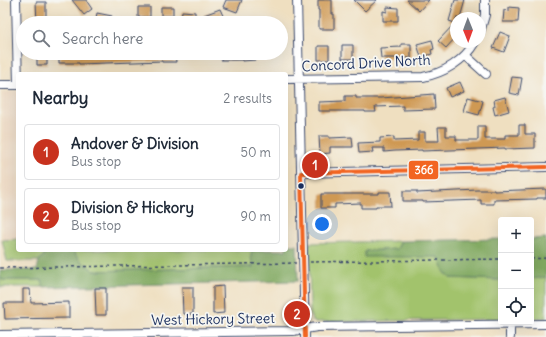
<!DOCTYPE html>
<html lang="en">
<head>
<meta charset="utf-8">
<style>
  body { margin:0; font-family:Delius,sans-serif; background:#f6f6f7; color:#1f2937 }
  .controls { position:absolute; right:12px; bottom:12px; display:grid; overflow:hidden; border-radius:4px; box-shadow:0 4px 16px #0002 }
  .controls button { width:36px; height:36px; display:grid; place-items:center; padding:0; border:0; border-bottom:1px solid #e0e1e3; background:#fff; color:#1f2937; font:20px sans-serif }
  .compass { position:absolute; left:450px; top:12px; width:36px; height:36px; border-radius:50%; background:#fff; box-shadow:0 4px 16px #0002; rotate:179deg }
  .you { position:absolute; left:322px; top:224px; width:14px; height:14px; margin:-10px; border:3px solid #fff; border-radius:50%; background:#1a73e8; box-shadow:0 0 0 6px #1a73e833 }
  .badge { display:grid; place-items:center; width:26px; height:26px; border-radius:50%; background:#c8321e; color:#fff; font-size:13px; font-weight:700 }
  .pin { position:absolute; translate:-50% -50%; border:2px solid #fff; box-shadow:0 1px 4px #0006 }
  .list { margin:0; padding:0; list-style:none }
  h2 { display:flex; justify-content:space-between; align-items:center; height:52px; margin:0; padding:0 16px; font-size:17px }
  h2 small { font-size:13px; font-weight:400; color:#747a83 }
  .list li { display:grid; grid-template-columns:26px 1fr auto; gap:12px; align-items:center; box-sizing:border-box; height:56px; margin:0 8px 8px; padding:0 8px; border:1px solid #e0e1e3; border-radius:4px }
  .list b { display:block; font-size:15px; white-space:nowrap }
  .list p { margin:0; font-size:13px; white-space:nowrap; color:#747a83 }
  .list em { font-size:13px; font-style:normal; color:#747a83 }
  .icon { flex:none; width:22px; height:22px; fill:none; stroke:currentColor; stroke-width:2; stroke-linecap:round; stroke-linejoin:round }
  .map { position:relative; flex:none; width:546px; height:337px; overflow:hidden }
  .search { position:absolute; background:#fff; box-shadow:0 4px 16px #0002; left:16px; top:16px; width:272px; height:44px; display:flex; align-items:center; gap:10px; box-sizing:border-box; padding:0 14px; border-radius:22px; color:#747a83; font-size:15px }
  .panel { position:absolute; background:#fff; box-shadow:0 4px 16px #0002; left:16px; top:72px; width:272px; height:180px; border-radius:4px }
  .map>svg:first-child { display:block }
  .built { fill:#ebd3b9 }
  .green { fill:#a2c36c; stroke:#5e7965 }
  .forest { fill:#81a960; stroke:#4e6c5f }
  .building { fill:#cf9953 }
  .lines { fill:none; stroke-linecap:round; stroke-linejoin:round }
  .minor-casing { stroke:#3b496d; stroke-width:10 }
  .path { stroke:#3b496d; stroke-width:1.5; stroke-dasharray:3 3; stroke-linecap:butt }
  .minor { stroke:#fff; stroke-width:8 }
  .bus-1-casing { stroke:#f6f6f2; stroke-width:7 }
  .bus-1 { stroke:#f26522; stroke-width:4 }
  .bus-dot { fill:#1b2f5e; stroke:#f6f6f2; stroke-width:1.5 }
  .labels { text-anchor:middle; stroke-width:3.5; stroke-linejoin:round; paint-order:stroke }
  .street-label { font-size:14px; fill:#1b2f5e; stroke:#f6f6f2 }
  .line-badge { stroke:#f6f6f2; stroke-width:1.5 }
  .badge-label { font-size:11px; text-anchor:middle; font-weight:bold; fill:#fff }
</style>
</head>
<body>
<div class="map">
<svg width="546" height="337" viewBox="0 0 546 337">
  <rect width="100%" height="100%" fill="#f6f6f2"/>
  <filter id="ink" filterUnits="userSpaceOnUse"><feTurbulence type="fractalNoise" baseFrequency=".025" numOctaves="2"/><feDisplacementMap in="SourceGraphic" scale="8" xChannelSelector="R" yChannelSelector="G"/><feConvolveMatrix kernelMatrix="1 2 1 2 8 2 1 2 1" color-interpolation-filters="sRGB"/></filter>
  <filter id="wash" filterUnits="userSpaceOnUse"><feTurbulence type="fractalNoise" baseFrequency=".012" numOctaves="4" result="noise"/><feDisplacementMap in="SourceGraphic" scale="16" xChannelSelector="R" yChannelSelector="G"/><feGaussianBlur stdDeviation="0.9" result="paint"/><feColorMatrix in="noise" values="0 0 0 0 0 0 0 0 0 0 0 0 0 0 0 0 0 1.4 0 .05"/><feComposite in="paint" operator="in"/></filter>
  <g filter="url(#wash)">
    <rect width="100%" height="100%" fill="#efdfc0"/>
    <!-- built -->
    <path class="built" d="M18 91V239L2 240V92Z"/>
    <!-- green -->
    <path class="green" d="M18 239V250H48L39 261H7L2 240Z
      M401 241 397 249 365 251 439 257 444 271 450 278 501 280V319L315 322 312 320 310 315 309 243Z
      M72 250H252L251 257 253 267 94 271 80 260Z
      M0 277 2 280H42L43 287H0Z
      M546 277V318H531V279Z"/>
    <!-- forest -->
    <path class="forest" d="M546 238V277L531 279V239Z
      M501 239V280L450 278 444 271 439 257H364L365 251 397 249 401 241Z
      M286 245H297L298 281 43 287 42 280H2L0 277V270H37L39 261 48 250H72L80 260 94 271 253 267 251 257 252 250H286Z"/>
    <g id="blocks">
      <!-- building -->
      <path class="building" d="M72 0H86L92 9 84 15Z
        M226 0H242L237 12 223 7Z
        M318 0H332V14H334V29H319V10H318Z
        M354 0H377L365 11Z
        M407 0H429L419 11Z
        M455 0H465L460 18H456V37L446 48 438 41 455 23 449 21Z
        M36 2H46V23H37Z
        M138 7H150V17H138Z
        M161 7H173V16H161Z
        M387 7 398 8V21H383V11L387 12Z
        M509 7 519 8 518 22H503L504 10 509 11Z
        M220 9 224 18 212 23H207L204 15Z
        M182 11 195 12V22L181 21Z
        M97 13 112 16 111 23H95Z
        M500 32 510 36 504 52 493 48Z
        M432 40 434 49 431 50 432 54 421 57 417 44Z
        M401 44H411V58H381L380 48 401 47Z
        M342 45H353V59H342Z
        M318 46H329V60H318Z
        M37 53H47V65H37Z
        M118 53H175L176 62H162V61L79 64V63H59V54H71V55H91L118 54Z
        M221 53H256V60L242 61V60H221Z
        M512 77 522 78 519 95 509 93Z
        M460 82 464 91 450 97 446 88Z
        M434 94 435 109 403 110V106L375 107 376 112H365V111H319V102L345 101V96H356V98H381Z
        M468 97 483 101 479 115 464 111Z
        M505 97 509 111 495 115 493 107 495 106 494 100Z
        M519 125H525V134H535V148L505 149V148L422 151V150L395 151 384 152V148H372L373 152 359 153 358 143 380 142V138L394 137V141L418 140V132H425V141H439L438 127H446V136H456V140H478V126H485V139H505V135H519Z
        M319 136H329V138L352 137 353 147H330V153L320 154Z
        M546 189V198H537V199L494 200V204H481V200L423 202V201H403V191H417V193L477 190H494V191Z
        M379 192H390L391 206H376V208H361V203L335 204V208H321V194H379Z
        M223 286 224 313 213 314V287Z
        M182 287H193V314H183Z
        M95 288H106V315H96Z
        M23 289H30L31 303 69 302V318L5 319 4 303H23Z"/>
    </g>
  </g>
  <g filter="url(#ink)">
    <use href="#blocks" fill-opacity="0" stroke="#3b496d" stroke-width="1"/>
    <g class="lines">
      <defs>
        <path id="minor" d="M16 0 18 85
          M297 0 305 337
          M480 32 485 15V0
          M465 55 486 74
          M286 79 423 77C444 73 464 61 475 42
          M0 85H18
          M301 173 546 167
          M0 335 293 331 317 327 546 324
          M510 337V325"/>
      </defs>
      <!-- minor casing -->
      <use href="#minor" class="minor-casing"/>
      <!-- path -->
      <path class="path" d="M531 259 546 258
        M310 262 501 259
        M0 268 296 263"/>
      <!-- minor -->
      <use href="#minor" class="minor"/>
      <defs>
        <path id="bus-1" d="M301 173 546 167
          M301 173 305 337"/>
      </defs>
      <!-- bus-1 casing -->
      <use href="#bus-1" class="bus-1-casing"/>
      <!-- bus-1 -->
      <use href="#bus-1" class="bus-1"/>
    </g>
  </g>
  <!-- markers -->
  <circle class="bus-dot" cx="301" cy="186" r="3.5"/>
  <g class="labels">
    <!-- street labels -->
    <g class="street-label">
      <text transform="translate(366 63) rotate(-3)" y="5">Concord Drive North</text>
      <text transform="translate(213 319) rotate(-1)" y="5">West Hickory Street</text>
    </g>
  </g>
  <rect class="line-badge" x="408" y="160" width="31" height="20" rx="4" fill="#f26522"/>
  <g class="badge-label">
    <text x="424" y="174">366</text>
  </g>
</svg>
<div class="controls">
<button>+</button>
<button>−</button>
<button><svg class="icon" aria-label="locate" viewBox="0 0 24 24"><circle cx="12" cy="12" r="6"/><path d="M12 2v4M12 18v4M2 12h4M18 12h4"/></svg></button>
</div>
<svg class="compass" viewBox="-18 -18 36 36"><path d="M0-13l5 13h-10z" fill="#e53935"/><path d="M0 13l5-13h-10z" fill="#747a83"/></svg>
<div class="you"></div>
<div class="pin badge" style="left:315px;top:165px">1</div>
<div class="pin badge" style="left:297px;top:314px">2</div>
<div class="search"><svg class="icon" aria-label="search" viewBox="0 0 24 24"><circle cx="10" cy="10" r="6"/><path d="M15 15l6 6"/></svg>Search here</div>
<section class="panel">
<h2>Nearby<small>2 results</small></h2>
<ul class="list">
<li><span class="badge">1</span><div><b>Andover &amp; Division</b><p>Bus stop</p></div><em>50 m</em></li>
<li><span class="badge">2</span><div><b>Division &amp; Hickory</b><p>Bus stop</p></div><em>90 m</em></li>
</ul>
</section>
</div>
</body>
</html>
